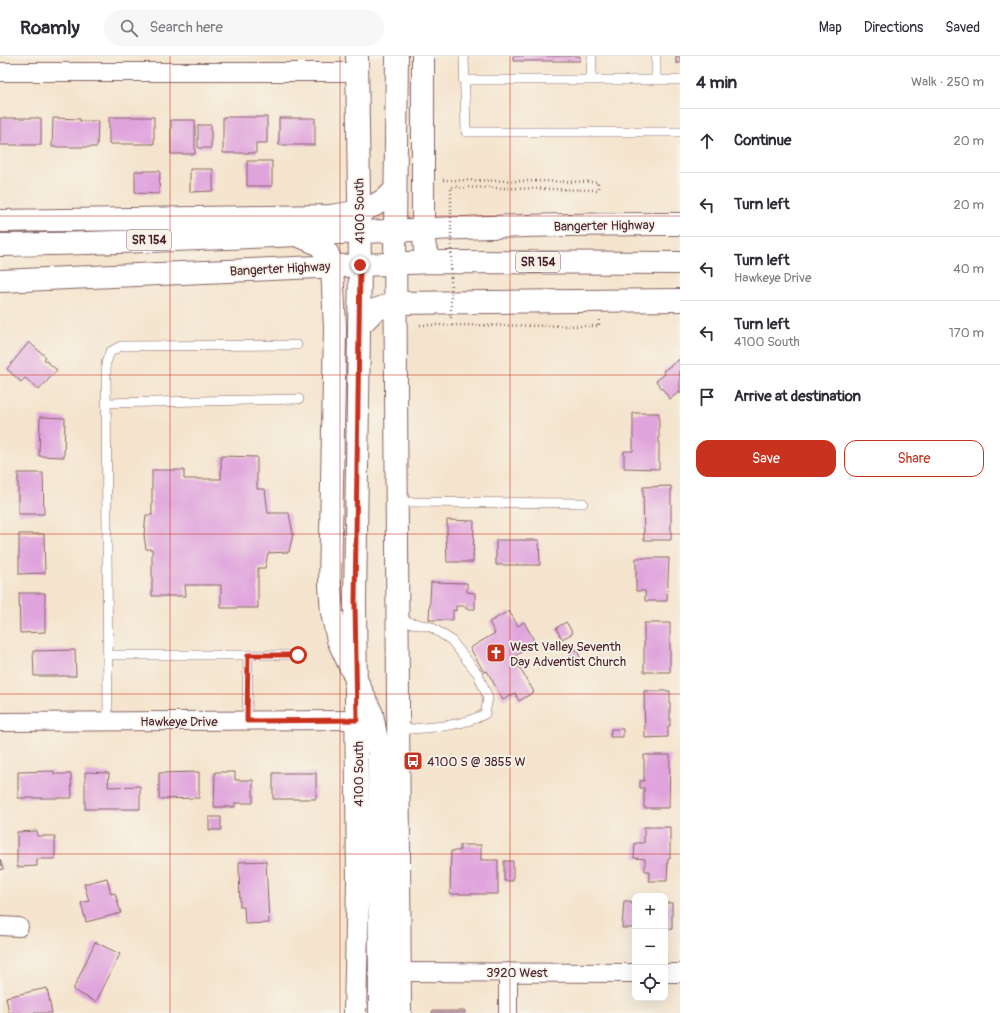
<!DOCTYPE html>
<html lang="en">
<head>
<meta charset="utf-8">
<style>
  body { margin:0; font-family:Pangolin,sans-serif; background:#f7f7f7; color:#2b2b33 }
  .controls { position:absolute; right:12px; bottom:12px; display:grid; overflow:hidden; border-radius:8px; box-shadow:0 4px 16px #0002 }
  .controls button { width:36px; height:36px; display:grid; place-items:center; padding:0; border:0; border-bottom:1px solid #e1e1e2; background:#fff; color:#2b2b33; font:20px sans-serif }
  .stop { position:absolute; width:12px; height:12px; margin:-9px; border:3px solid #c8321e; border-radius:50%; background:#fff }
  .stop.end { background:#c8321e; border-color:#fff; box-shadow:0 1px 4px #0008 }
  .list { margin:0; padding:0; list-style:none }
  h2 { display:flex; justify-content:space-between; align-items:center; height:52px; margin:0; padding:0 16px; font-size:17px }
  h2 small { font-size:13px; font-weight:400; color:#7c7c81 }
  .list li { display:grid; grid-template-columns:26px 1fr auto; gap:12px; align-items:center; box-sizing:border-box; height:64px; padding:0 16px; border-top:1px solid #e1e1e2 }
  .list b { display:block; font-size:15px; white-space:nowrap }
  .list p { margin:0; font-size:13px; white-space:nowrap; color:#7c7c81 }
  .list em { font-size:13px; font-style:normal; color:#7c7c81 }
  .actions { display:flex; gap:8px; padding:12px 16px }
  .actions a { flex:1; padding:9px 0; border:1px solid #c8321e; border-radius:12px; text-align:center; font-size:14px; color:#c8321e }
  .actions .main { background:#c8321e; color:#fff }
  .icon { flex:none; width:22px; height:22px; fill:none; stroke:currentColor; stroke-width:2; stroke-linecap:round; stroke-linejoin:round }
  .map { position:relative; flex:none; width:680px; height:957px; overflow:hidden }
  header { display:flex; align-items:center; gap:24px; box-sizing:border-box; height:56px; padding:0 20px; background:#fff; border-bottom:1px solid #e1e1e2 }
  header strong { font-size:19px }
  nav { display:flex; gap:22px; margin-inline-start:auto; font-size:14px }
  .search { width:280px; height:36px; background:#f7f7f7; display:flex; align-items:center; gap:10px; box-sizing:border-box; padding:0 14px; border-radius:22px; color:#7c7c81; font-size:15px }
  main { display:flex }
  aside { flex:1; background:#fff }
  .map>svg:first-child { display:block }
  .building { fill:#e0a4dd }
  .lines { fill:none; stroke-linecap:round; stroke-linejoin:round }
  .lane-casing { stroke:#866464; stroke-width:10 }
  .street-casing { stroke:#866464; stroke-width:20 }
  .secondary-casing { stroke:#866464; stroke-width:24 }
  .highway-casing { stroke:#866464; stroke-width:24 }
  .path { stroke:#866464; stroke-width:2.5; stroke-dasharray:1 3; stroke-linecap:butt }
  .lane { stroke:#fff; stroke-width:9 }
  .street { stroke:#fff; stroke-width:18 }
  .secondary { stroke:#fff; stroke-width:22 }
  .highway { stroke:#fff; stroke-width:22 }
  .path-bridge { stroke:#866464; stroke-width:2.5; stroke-dasharray:1 3; stroke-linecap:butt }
  .route { stroke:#c8321e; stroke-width:5 }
  .grid { fill:none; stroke:#c8321e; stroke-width:1; stroke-opacity:0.55 }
  .labels { text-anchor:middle; stroke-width:3.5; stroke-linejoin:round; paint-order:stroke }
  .shield { fill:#f7f3e8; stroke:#7e5f64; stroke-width:1 }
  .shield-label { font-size:12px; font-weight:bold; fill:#4a1f2b }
  .street-label { font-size:13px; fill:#4a1f2b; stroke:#f7f3e8 }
  .poi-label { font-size:13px; fill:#4a1f2b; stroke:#f7f3e8; text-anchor:start }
</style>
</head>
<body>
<header>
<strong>Roamly</strong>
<div class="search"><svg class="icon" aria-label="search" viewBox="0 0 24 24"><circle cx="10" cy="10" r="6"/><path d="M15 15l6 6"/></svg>Search here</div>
<nav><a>Map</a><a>Directions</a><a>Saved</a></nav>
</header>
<main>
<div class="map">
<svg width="680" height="957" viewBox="0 0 680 957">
  <rect width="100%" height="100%" fill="#f7f3e8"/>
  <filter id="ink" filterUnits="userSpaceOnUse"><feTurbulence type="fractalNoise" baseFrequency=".025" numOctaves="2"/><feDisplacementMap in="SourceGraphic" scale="8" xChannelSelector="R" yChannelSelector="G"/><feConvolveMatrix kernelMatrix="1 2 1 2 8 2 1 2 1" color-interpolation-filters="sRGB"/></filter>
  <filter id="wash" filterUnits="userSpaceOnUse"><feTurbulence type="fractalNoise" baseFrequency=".012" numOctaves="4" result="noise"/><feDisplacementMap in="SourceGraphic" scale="16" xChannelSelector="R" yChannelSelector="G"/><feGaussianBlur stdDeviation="0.9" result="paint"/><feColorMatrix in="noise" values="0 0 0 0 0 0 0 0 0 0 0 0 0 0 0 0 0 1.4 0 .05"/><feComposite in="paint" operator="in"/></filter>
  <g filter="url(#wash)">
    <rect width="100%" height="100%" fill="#f4e4cd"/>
    <g id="blocks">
      <!-- building -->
      <path class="building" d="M513 0H580V5H513Z
        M676 0H680V7H676Z
        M109 61H154V88H109Z
        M223 61H267V87H256V97H223Z
        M0 62H41V89H0Z
        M53 62 80 63V65H98L97 91H52Z
        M279 62H315V89H279Z
        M171 64H195V98H171Z
        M198 69H211V92H198Z
        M247 105H272V130H247Z
        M190 113H213V135L190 136Z
        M135 115H160L159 138 135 137Z
        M29 286 46 301 44 303 57 314 39 334 25 322 21 326 7 313Z
        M680 303V338L679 336 670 343 656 325 665 318 663 315Z
        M633 357H659V413L624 412V395H633Z
        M40 361 65 362 64 401 39 400Z
        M221 400 257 401V433H265L268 457H289L293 478 289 496 268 497 265 512H258V552H221V529H185L186 540H152V493H146L144 479 146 459H152V414H184V423H221Z
        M18 417H43L44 458H18Z
        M671 430V484H644L643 431Z
        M447 464 474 465 473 506H447L446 479H447Z
        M19 478H44L45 517 19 518Z
        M496 484H539L540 509H496Z
        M636 502H669L667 545H645V535H636Z
        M431 526 467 527V536L475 537V553H466V550H456V555L453 554V564H429Z
        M19 537H45V576L20 577Z
        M509 555 518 570 524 566 536 588 513 601 534 636 519 645 515 637 503 644 487 615 484 616 470 592 495 577 489 566Z
        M566 566 573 577 562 583 556 572Z
        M644 567H670V616H644Z
        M576 593 581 603 575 607 569 597Z
        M75 594 76 620H34L33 595Z
        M644 635H670V670H668V681L645 682Z
        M611 673H623V681H610Z
        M644 699H670L669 752H644V732H640V725H644Z
        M54 715V718H71L72 742H18V716Z
        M85 716 109 717 108 731 140 730V753H85Z
        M199 716V742L159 743V717Z
        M215 716H235V724H253V747H235V751H214Z
        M273 717H316V743H273Z
        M209 761H221V774H209Z
        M644 771H670V803H668L667 825H649V815H645V803L634 802 635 787H644Z
        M37 775V780H55V803H37V810L17 811V776Z
        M460 789H481V804H498V838H450L451 795H460Z
        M0 803 3 813 0 814Z
        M266 805 269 867 245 868 244 851H240L239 806Z
        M504 805H513V825H504Z
        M107 822 111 838 115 837 121 857 86 866 81 847 89 845 84 828Z
        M624 845H631V848H635V872H622Z
        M665 847H672V873H665Z
        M95 886 120 898 96 946 73 934Z
        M47 932 52 957H9L6 941Z
        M432 955H465V957H432Z"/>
    </g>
  </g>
  <g filter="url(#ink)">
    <use href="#blocks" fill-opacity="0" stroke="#866464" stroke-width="1"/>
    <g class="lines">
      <defs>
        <path id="lane" d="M464 0 466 76H680
          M656 0V24
          M463 24H680
          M591 24 592 0
          M106 347 299 343
          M397 446 583 447
          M398 564 431 571 451 584 478 618 488 642 485 658C457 672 429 671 399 674
          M108 599H298
          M108 665 106 307 110 296 121 290 297 289
          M247 665 248 599"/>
        <path id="street" d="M0 16H357
          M0 666 357 664
          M0 870 19 871
          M399 916 635 917
          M508 916V957
          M665 917H680"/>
        <path id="secondary" d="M397 0 395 175 400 957
          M423 0V174L425 193 432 206
          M297 179 318 188 328 198 332 210 335 272 330 529 332 557 338 584 372 658 379 696 380 957
          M355 957 358 826 355 546 360 209 357 0"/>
        <path id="highway" d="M0 165 330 160C356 157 377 153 395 134
          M0 189C227 186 453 167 680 168
          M0 225 432 206 680 207
          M360 269 375 254 395 247 680 244"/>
      </defs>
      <!-- lane casing -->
      <use href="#lane" class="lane-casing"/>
      <!-- street casing -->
      <use href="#street" class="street-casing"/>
      <!-- secondary casing -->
      <use href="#secondary" class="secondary-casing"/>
      <!-- highway casing -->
      <use href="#highway" class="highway-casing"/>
      <!-- path -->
      <path class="path" d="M443 124 598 126V134L451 131
        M420 269 599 270V264"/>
      <!-- lane -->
      <use href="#lane" class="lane"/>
      <!-- street -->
      <use href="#street" class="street"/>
      <!-- secondary -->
      <use href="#secondary" class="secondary"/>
      <!-- highway -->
      <use href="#highway" class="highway"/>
      <!-- path-bridge -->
      <path class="path-bridge" d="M451 262V131"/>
    </g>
  </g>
  <g class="lines" filter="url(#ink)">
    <!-- route -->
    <path class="route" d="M298 599H248L247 665 357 664 355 546 360 209"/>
  </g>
  <!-- grid -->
  <path class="grid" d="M170 0V957M340 0V957M510 0V957M0 160H680M0 319H680M0 478H680M0 638H680M0 798H680"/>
  <!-- icons -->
  <defs>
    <symbol id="church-square" viewBox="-11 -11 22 22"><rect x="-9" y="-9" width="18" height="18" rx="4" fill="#c8321e" stroke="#f7f3e8"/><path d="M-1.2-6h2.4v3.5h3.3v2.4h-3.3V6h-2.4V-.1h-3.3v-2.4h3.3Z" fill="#fff"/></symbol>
    <symbol id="bus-square" viewBox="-11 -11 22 22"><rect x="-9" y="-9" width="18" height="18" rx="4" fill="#c8321e" stroke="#f7f3e8"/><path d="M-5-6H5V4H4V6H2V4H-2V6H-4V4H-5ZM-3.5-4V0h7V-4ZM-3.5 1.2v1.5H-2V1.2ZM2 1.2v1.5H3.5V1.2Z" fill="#fff"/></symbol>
  </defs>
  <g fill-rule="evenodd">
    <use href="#church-square" x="485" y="586" width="22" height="22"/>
    <use href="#bus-square" x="402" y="694" width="22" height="22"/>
  </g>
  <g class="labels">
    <!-- shield labels -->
    <g class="shield">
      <rect x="127" y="174" width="44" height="20" rx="3"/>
      <rect x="516" y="196" width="44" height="20" rx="3"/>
    </g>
    <g class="shield-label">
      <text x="149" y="188">SR 154</text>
      <text x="538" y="210">SR 154</text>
    </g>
    <!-- street labels -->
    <g class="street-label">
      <text transform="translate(359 155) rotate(-91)" y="5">4100 South</text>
      <text transform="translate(604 169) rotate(-1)" y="5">Bangerter Highway</text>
      <text transform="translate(280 212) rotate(-3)" y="5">Bangerter Highway</text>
      <text x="179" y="670">Hawkeye Drive</text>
      <text transform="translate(358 718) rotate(-90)" y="5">4100 South</text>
      <text x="517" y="921">3920 West</text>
    </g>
    <!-- poi labels -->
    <g class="poi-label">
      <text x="510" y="595">West Valley Seventh<tspan x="510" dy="15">Day Adventist Church</tspan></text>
      <text x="427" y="710">4100 S @ 3855 W</text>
    </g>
  </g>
</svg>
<div class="controls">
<button>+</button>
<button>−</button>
<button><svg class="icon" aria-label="locate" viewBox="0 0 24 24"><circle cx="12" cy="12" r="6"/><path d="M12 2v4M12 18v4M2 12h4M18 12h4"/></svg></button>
</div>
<div class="stop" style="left:298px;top:599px"></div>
<div class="stop end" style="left:360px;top:209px"></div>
</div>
<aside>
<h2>4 min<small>Walk · 250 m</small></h2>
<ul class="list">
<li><svg class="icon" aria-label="ahead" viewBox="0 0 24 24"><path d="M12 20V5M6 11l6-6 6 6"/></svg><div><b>Continue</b></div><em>20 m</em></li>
<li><svg class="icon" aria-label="left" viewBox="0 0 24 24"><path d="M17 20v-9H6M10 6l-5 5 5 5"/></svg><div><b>Turn left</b></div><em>20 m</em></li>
<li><svg class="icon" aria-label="left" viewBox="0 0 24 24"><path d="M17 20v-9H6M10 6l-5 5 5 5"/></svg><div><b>Turn left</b><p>Hawkeye Drive</p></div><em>40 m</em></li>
<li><svg class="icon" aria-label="left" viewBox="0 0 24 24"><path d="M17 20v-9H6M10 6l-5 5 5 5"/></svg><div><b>Turn left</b><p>4100 South</p></div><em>170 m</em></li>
<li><svg class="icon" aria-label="arrive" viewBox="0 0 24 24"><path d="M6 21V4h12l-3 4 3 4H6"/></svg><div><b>Arrive at destination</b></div></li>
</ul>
<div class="actions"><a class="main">Save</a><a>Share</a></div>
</aside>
</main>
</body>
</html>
